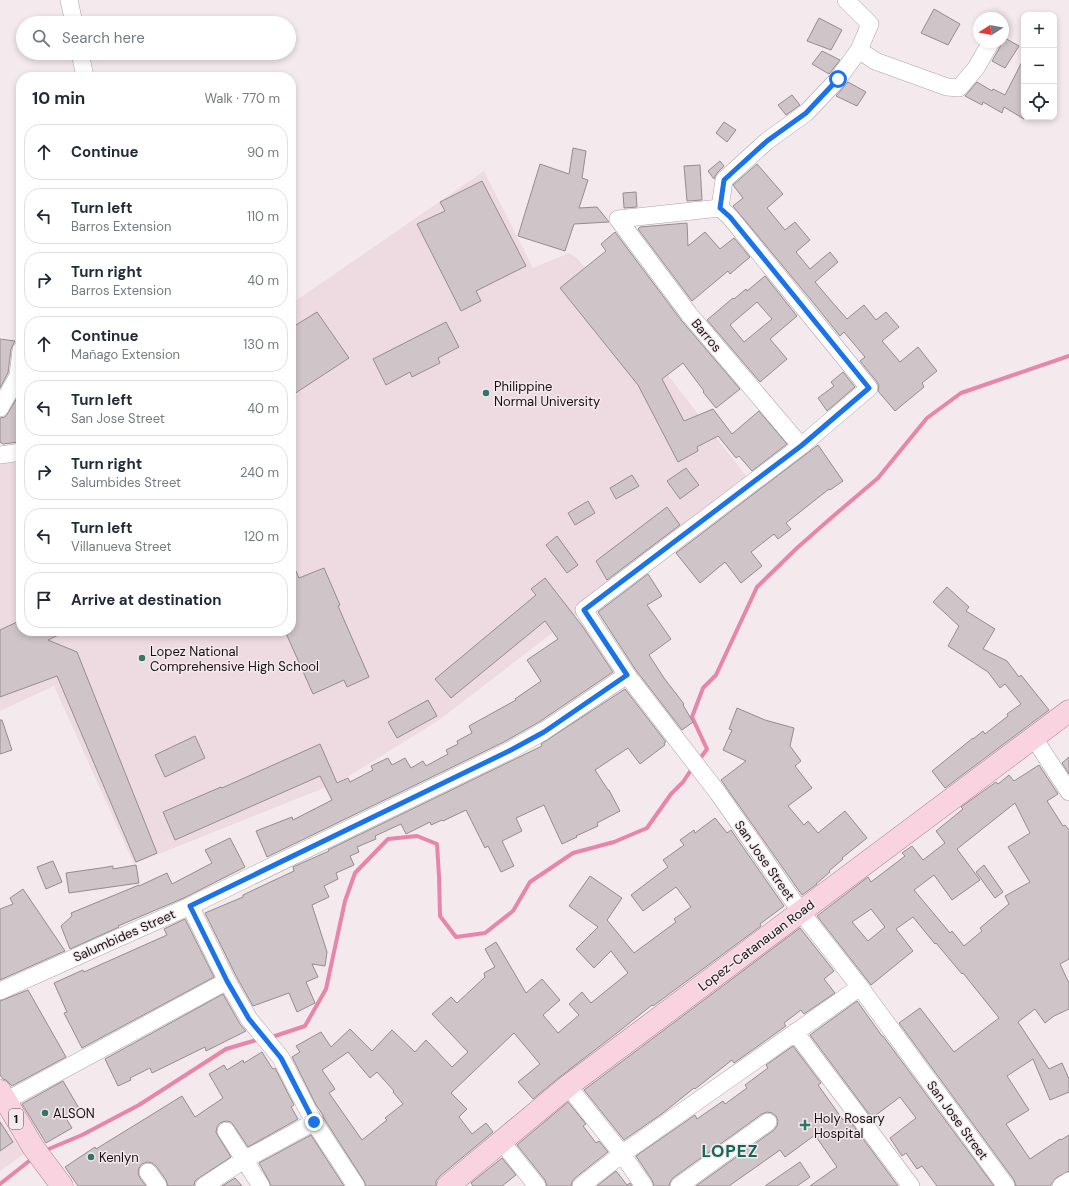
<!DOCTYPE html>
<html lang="en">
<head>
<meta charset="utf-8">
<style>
  body { margin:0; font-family:"DM Sans",sans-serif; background:#f6f6f7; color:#1f2937 }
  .controls { position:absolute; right:12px; top:12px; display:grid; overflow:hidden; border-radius:8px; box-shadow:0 2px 6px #0003 }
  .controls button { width:36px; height:36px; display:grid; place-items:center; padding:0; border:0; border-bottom:1px solid #e0e1e3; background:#fff; color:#1f2937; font:20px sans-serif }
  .compass { position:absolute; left:973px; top:12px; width:36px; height:36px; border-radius:50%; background:#fff; box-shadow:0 2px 6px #0003; rotate:259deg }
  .stop { position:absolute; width:12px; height:12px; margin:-9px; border:3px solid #1a73e8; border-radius:50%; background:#fff }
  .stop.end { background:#1a73e8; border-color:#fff; box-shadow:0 1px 4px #0008 }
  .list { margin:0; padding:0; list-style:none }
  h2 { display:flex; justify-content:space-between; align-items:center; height:52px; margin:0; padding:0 16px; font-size:17px }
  h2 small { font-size:13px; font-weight:400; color:#747a83 }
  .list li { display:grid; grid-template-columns:26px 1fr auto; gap:12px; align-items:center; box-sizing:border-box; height:56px; margin:0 8px 8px; padding:0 8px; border:1px solid #e0e1e3; border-radius:16px }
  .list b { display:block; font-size:15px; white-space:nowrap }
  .list p { margin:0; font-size:13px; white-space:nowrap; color:#747a83 }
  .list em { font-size:13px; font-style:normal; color:#747a83 }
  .icon { flex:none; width:22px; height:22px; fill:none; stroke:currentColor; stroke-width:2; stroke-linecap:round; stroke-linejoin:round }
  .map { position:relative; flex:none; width:1069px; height:1186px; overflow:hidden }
  .search { position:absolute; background:#fff; box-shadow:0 2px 6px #0003; left:16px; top:16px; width:280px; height:44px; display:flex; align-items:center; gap:10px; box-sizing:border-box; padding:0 14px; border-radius:22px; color:#747a83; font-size:15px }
  .panel { position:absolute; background:#fff; box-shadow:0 2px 6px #0003; left:16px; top:72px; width:280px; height:564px; border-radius:16px }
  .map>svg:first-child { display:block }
  .built { fill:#eedbe1 }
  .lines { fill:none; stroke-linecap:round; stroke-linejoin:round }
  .stream { stroke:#e785aa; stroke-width:4 }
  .building { fill:#cfc4c8; stroke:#968d90; fill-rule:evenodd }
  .minor-casing { stroke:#aea4a7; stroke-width:18 }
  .major-casing { stroke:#a77c8a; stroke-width:23 }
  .minor { stroke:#fff; stroke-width:17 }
  .major { stroke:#fad3e0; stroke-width:22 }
  .route { stroke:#1a73e8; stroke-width:5 }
  .poi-dot { fill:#337567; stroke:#f4e9ed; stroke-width:1.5 }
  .labels { text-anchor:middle; stroke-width:3; stroke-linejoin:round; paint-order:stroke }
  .shield { fill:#f4e9ed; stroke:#575254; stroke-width:1 }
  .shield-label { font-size:12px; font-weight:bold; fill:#141112 }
  .street-label { font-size:13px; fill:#141112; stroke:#f4e9ed }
  .poi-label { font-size:13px; fill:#141112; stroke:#f4e9ed; text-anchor:start }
  .district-label { font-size:17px; font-weight:bold; letter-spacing:1px; fill:#116656; stroke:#f4e9ed }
</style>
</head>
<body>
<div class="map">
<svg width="1069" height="1186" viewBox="0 0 1069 1186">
  <rect width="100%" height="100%" fill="#f4e9ed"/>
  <!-- built -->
  <path class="built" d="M484 171 533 268 569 253 578 259 750 481 439 720 341 781 134 864 54 686 0 711V451L21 446V631H291V304Z
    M0 1119 24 1154 0 1171Z"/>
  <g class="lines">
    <!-- stream -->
    <path class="stream" d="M699 760 707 749 692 717 703 688 716 675 757 587 797 548 831 518 878 478 927 418 961 393 1069 356
      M275 1036 305 1026 326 989 345 901 355 873 388 839 417 836 437 844 439 876 440 916 456 937 485 933 513 911 530 882 573 853 614 842 647 828 671 794 683 782 693 767
      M44 1151 82 1135 139 1105 226 1049 260 1039
      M0 1184 33 1158"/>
  </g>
  <!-- building -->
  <path class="building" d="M934 9 960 24 948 45 921 33Z
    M819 18 842 30 831 50 807 41Z
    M1003 37 1019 46 1005 68 992 61 1000 47 1001 42H1003Z
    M822 51 840 60 829 74 812 64Z
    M1024 58V119L1004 107 1002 113 983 102 982 105 965 96 977 82 992 91 993 89 1005 95Z
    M848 82 866 92 857 106 836 96Z
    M792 95 800 105 786 115 778 105Z
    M724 122 736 130 727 142 716 133Z
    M573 148 586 151 582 178 588 180 579 208 597 207 609 222 574 224 565 251 518 236 540 164 569 174Z
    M720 161 724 166 717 173 714 179 708 171Z
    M757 164 783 194 767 208 785 230 795 222 810 240 796 252 810 269 830 252 838 262 815 282 832 302 847 319 864 305 876 320 886 312 899 327 882 341 900 362 918 347 937 371 922 383 924 387 895 411 878 391 879 386 877 382 860 361 865 357 844 332 840 336 816 306 733 206 743 198 733 185Z
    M700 165 702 200 687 201 684 166Z
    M482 181 526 266 476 291 481 301 461 311 417 224 445 211 440 202Z
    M636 192 637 207 624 208 623 193Z
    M687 223 688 246 705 232 720 249 734 238 750 257 730 274 728 271 692 301 638 229 640 227Z
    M615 232 681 320 740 389 716 408 703 392 704 391 683 363 662 379 684 421 713 409 732 434 759 411 787 444 752 471 739 456 736 458 719 437 718 436 697 447 698 451 678 462 638 385 560 288 606 251 601 244Z
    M765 276 797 316 770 339 787 359 760 382 707 320 733 298 734 299 746 289 747 291ZM757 302 772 319 744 342 730 325Z
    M317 312 349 358 291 396V328Z
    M446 322 459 347 438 358 440 363 412 377 410 372 386 385 373 359Z
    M0 339 15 341 11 349 8 373 0 388Z
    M843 372 855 387 827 411 818 398 834 386 831 382Z
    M21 391V437L18 442 3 444 0 442V418L5 417 8 413Z
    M818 445 843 481 830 490 829 489 786 523 791 529 778 539 774 534 751 552 762 566 741 583 725 562 700 583 676 553Z
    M686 468 699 485 680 499 667 481Z
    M632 475 639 486 616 499 610 488Z
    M588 501 595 513 575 525 568 513Z
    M667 507 680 525 607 580 596 561Z
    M557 536 578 565 567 573 546 545Z
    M291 560 299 578 324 568 340 605 338 606 369 677 347 687 344 680 313 694 285 631H291Z
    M648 574 662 596 647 605 671 639 649 655 664 678 684 704 683 705 693 722 682 730 635 669 598 612Z
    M545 578 583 627 613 672 539 722 504 742 267 857 256 831 292 817 293 820 332 800 320 776 175 840 163 812 221 787 222 788 320 744 337 783 348 778 350 782 373 770 371 766 388 758 392 765 405 758 411 768 423 761 426 766 448 754 446 750 458 744 457 741 472 733 469 726 516 700 515 699 541 681 527 660 558 639 545 621 451 698 435 679 536 595 531 589Z
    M947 587 969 607 966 611 995 629 983 649 1007 661 1019 677 1021 675 1049 710 945 788 932 771 973 738V739L983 731 985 734 1008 716 1007 714 1021 704 1005 684 1000 688 988 672 948 646 959 626 933 602Z
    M17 622 21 631H67L48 640 77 652 157 853 136 862 57 676 0 697V630Z
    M625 689 666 742 664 743 665 745 640 764 628 748 595 770 608 790H609L620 811 597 823 598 826 576 836 577 837 562 844 544 805 516 818 522 831 502 841 514 866 501 872 488 846 485 848 466 810 443 821 442 820 431 825 430 822 406 834 401 824 375 836 376 839 357 847 359 852 350 856 354 865 336 873 338 879 324 886 329 897 312 905 327 952 325 966 312 964 318 977 306 982 315 1003 297 1012 289 993 253 1006 236 976 205 913 243 897V895L264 885 294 871 293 867 329 851 328 850 542 746 541 744Z
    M428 700 437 716 397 738 388 722Z
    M737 708 765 720 794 728 790 746 801 761 795 766 812 788 788 806 804 825 808 821 818 833 845 811 867 838 842 858 843 859 829 871 830 872 816 884H817L802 895 721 780 746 761 723 750 732 730 729 729Z
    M0 720H2L12 750 0 754Z
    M195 736 205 758 165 777 155 755Z
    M1069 757V774L1062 763Z
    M1039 765 1058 794 1047 801 1063 826 1065 825 1069 830V959L1060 964 1069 983V1009L1054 1016 1045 1023 1035 1009 1018 1022 1049 1069 1062 1063 1069 1079V1092L1050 1100 1033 1059 1007 1076 1029 1110 1006 1124 1030 1159 1060 1139 1061 1140 1069 1135V1171L1056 1178 1050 1186H1016L1014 1180 899 1023 920 1008 954 1052 999 1018 963 973 962 974 936 943 935 944 913 917 896 929 913 951 871 985 817 916 868 877 871 882 905 856 902 853 912 846 923 860 945 843 936 831 963 809 961 807 996 782 998 784 1009 775 1014 781ZM1015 803 1030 833 1008 847 1030 882 1005 896 1009 904 980 928 982 931 964 946 952 931 950 933 914 890 934 875 952 900 980 880 957 849ZM871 909 885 927 868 941 852 922Z
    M715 818 727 833 731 830 784 906 760 924 761 926 653 1006 652 1005 617 1033 561 1076 533 1099 518 1082 540 1064 514 1033 451 1093 467 1109 459 1117 472 1134 486 1123 493 1132 440 1176 436 1181V1186H366L364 1181 323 1117V1115L316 1105 292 1057 300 1052 296 1046 321 1032 331 1047 350 1029 372 1051 392 1030 415 1052 426 1040 452 1067 468 1052 432 1014 451 997 457 1003 485 977 484 973 495 967 485 949 496 942 526 993 542 979 560 1000 543 1015 558 1033 579 1015 569 1004 582 992 591 1003 628 973 611 951 594 968 576 949 598 927 569 906 590 876 622 898 607 920 634 953 676 922 674 919 691 907 676 887 643 911 631 895 668 867 663 860 684 845 680 840 694 830 695 833ZM348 1052 370 1078 377 1072 394 1091 393 1092 403 1104 385 1118 387 1120 362 1140 329 1093 335 1089 322 1070Z
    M230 838 245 867 186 897 118 926 119 927 70 949 61 926 72 916 71 913 139 885V886L167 873 172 884 212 863 205 850Z
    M53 861 62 882 46 889 37 867Z
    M136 865 139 883 69 893 66 873 101 868 113 866V869Z
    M984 865 1003 892 995 898 976 872Z
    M23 889 65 951 0 980V909L13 904 10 898Z
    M185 919 214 977 82 1048 64 1013 67 1012 54 983 83 970 84 972 167 935 164 929Z
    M800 928 834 971 824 979 835 993 804 1014 801 1010 784 1023 786 1026 734 1063 732 1060 695 1089 694 1088 663 1113 624 1140 584 1090Z
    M28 990 66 1057 12 1086 6 1080 3 1079 0 1075V1001Z
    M223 994 240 1024 246 1031 206 1051 205 1047 152 1073 150 1068 130 1078 131 1080 118 1086 105 1059Z
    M857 1001 882 1036H883L994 1186H937L922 1166 917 1169 906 1153 902 1156 890 1138 916 1118 900 1097 872 1118 810 1035Z
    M793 1046 821 1083 818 1085 843 1120 847 1117 898 1186H810L837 1167 815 1135 785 1157 780 1150 729 1186H696L774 1130 777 1126 778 1121 776 1116 772 1113 767 1112 762 1114 673 1178 670 1182 669 1186H654L652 1180 636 1156 695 1115 697 1119 723 1101 725 1104 747 1088 745 1085 768 1068 766 1065Z
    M262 1052 272 1068 274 1069 275 1068 294 1105 291 1107 298 1119 248 1147 234 1126 231 1122 226 1121 220 1123 217 1127 216 1132 218 1136 231 1157 199 1178 195 1181 194 1186H168L166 1180 156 1166 152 1163 147 1162 142 1164 139 1168 138 1173 140 1178 146 1186H78L65 1167 95 1147 96 1149 182 1096 195 1117 223 1098 209 1074 224 1065 227 1070 243 1060 244 1063Z
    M63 1081 80 1110 66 1118 72 1128 46 1143 22 1104Z
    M568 1102 586 1124 583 1126 596 1143 599 1141 608 1152 575 1178 572 1182 571 1186H547L545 1180 517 1145Z
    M0 1122 13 1142 0 1151Z
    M311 1135 344 1186H271L269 1181 259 1163Z
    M502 1158 516 1175 502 1186H473L471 1183Z
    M800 1162 810 1177 797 1186H765Z
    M616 1171 627 1185 630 1183 632 1186H597Z
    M235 1178 242 1186H222Z"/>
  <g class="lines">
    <defs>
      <path id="minor" d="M69 0 74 23
        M859 50 875 61 947 87 959 88 976 68 991 42
        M80 53 85 77
        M720 208 730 217 869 388 801 446 584 610 627 675 718 793 801 912 860 987 1006 1186
        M720 208 724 180 767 141 806 113 838 79 859 50 870 24 846 0
        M618 219 689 314 801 446
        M618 219 720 208
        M0 408 18 376 21 350
        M0 455 21 452
        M1034 738 1069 792
        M190 906 227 981 249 1019 281 1058 314 1122 356 1186
        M0 991 190 906 509 751 544 731 627 675
        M795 1032 911 1186
        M568 1086 622 1154 644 1186
        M0 1104 227 981
        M226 1131 261 1186
        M501 1141 537 1186
        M148 1172 158 1186
        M204 1186 244 1160 314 1122
        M581 1186 622 1154 860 987
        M679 1186 768 1122
        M1061 1186 1069 1181"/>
      <path id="major" d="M0 1091 33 1147 62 1186
        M448 1186 568 1086 1069 711"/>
    </defs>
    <!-- minor casing -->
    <use href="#minor" class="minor-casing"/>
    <!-- major casing -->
    <use href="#major" class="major-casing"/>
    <!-- minor -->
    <use href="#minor" class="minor"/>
    <!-- major -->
    <use href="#major" class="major"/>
  </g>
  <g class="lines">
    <!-- route -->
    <path class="route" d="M314 1122 281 1058 249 1019 227 981 190 906 509 751 544 732 627 675 584 610 801 446 869 388 730 217 720 208 724 180 767 141 806 113 838 79"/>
  </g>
  <!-- markers -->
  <g class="poi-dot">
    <circle cx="486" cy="393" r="4"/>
    <circle cx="142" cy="658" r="4"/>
    <circle cx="45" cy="1113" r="4"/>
    <path d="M803 1119h4v4h4v4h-4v4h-4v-4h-4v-4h4z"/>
    <circle cx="91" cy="1157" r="4"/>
  </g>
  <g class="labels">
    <!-- shield labels -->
    <rect class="shield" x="9" y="1109" width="14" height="20" rx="3"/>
    <g class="shield-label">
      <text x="16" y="1123">1</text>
    </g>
    <!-- street labels -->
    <g class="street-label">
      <text transform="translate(707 335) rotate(50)" y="5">Barros</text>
      <text transform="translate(765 860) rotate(55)" y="5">San Jose Street</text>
      <text transform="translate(124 935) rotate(-24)" y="5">Salumbides Street</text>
      <text transform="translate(756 945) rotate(-37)" y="5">Lopez-Catanauan Road</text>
      <text transform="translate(958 1120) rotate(54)" y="5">San Jose Street</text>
    </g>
    <!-- poi labels -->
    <g class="poi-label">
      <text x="494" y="391">Philippine<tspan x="494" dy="15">Normal University</tspan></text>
      <text x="150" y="656">Lopez National<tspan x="150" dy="15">Comprehensive High School</tspan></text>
      <text x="53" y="1118">ALSON</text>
      <text x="814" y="1123">Holy Rosary<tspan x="814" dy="15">Hospital</tspan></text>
      <text x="99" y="1162">Kenlyn</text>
    </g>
    <!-- district labels -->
    <g class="district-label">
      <text x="730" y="1157">LOPEZ</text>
    </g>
  </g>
</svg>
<div class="controls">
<button>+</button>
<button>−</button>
<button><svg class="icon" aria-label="locate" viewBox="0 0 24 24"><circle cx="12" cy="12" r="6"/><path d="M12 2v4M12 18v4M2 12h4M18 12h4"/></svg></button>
</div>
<svg class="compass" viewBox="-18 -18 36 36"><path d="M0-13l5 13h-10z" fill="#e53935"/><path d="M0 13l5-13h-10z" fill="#747a83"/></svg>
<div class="stop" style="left:838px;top:79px"></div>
<div class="stop end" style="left:314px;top:1122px"></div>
<div class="search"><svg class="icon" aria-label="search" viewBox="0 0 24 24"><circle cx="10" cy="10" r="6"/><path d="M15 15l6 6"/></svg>Search here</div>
<section class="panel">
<h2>10 min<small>Walk · 770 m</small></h2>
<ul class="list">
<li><svg class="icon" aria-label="ahead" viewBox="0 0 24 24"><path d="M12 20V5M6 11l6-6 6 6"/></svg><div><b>Continue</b></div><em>90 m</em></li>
<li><svg class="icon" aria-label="left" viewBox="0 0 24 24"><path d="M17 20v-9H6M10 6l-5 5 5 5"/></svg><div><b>Turn left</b><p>Barros Extension</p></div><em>110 m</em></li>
<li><svg class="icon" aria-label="right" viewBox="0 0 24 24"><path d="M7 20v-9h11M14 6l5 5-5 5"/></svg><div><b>Turn right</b><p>Barros Extension</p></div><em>40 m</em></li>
<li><svg class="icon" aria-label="ahead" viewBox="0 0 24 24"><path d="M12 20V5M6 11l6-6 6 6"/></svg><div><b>Continue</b><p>Mañago Extension</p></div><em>130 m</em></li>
<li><svg class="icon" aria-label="left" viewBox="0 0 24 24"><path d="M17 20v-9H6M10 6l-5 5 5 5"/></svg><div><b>Turn left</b><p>San Jose Street</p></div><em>40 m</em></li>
<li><svg class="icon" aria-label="right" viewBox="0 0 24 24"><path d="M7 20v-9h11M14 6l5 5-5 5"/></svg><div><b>Turn right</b><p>Salumbides Street</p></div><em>240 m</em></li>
<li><svg class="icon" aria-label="left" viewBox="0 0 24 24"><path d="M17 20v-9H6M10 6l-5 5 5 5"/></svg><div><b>Turn left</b><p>Villanueva Street</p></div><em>120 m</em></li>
<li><svg class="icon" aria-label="arrive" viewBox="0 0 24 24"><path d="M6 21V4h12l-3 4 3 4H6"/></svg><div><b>Arrive at destination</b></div></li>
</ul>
</section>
</div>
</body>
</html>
